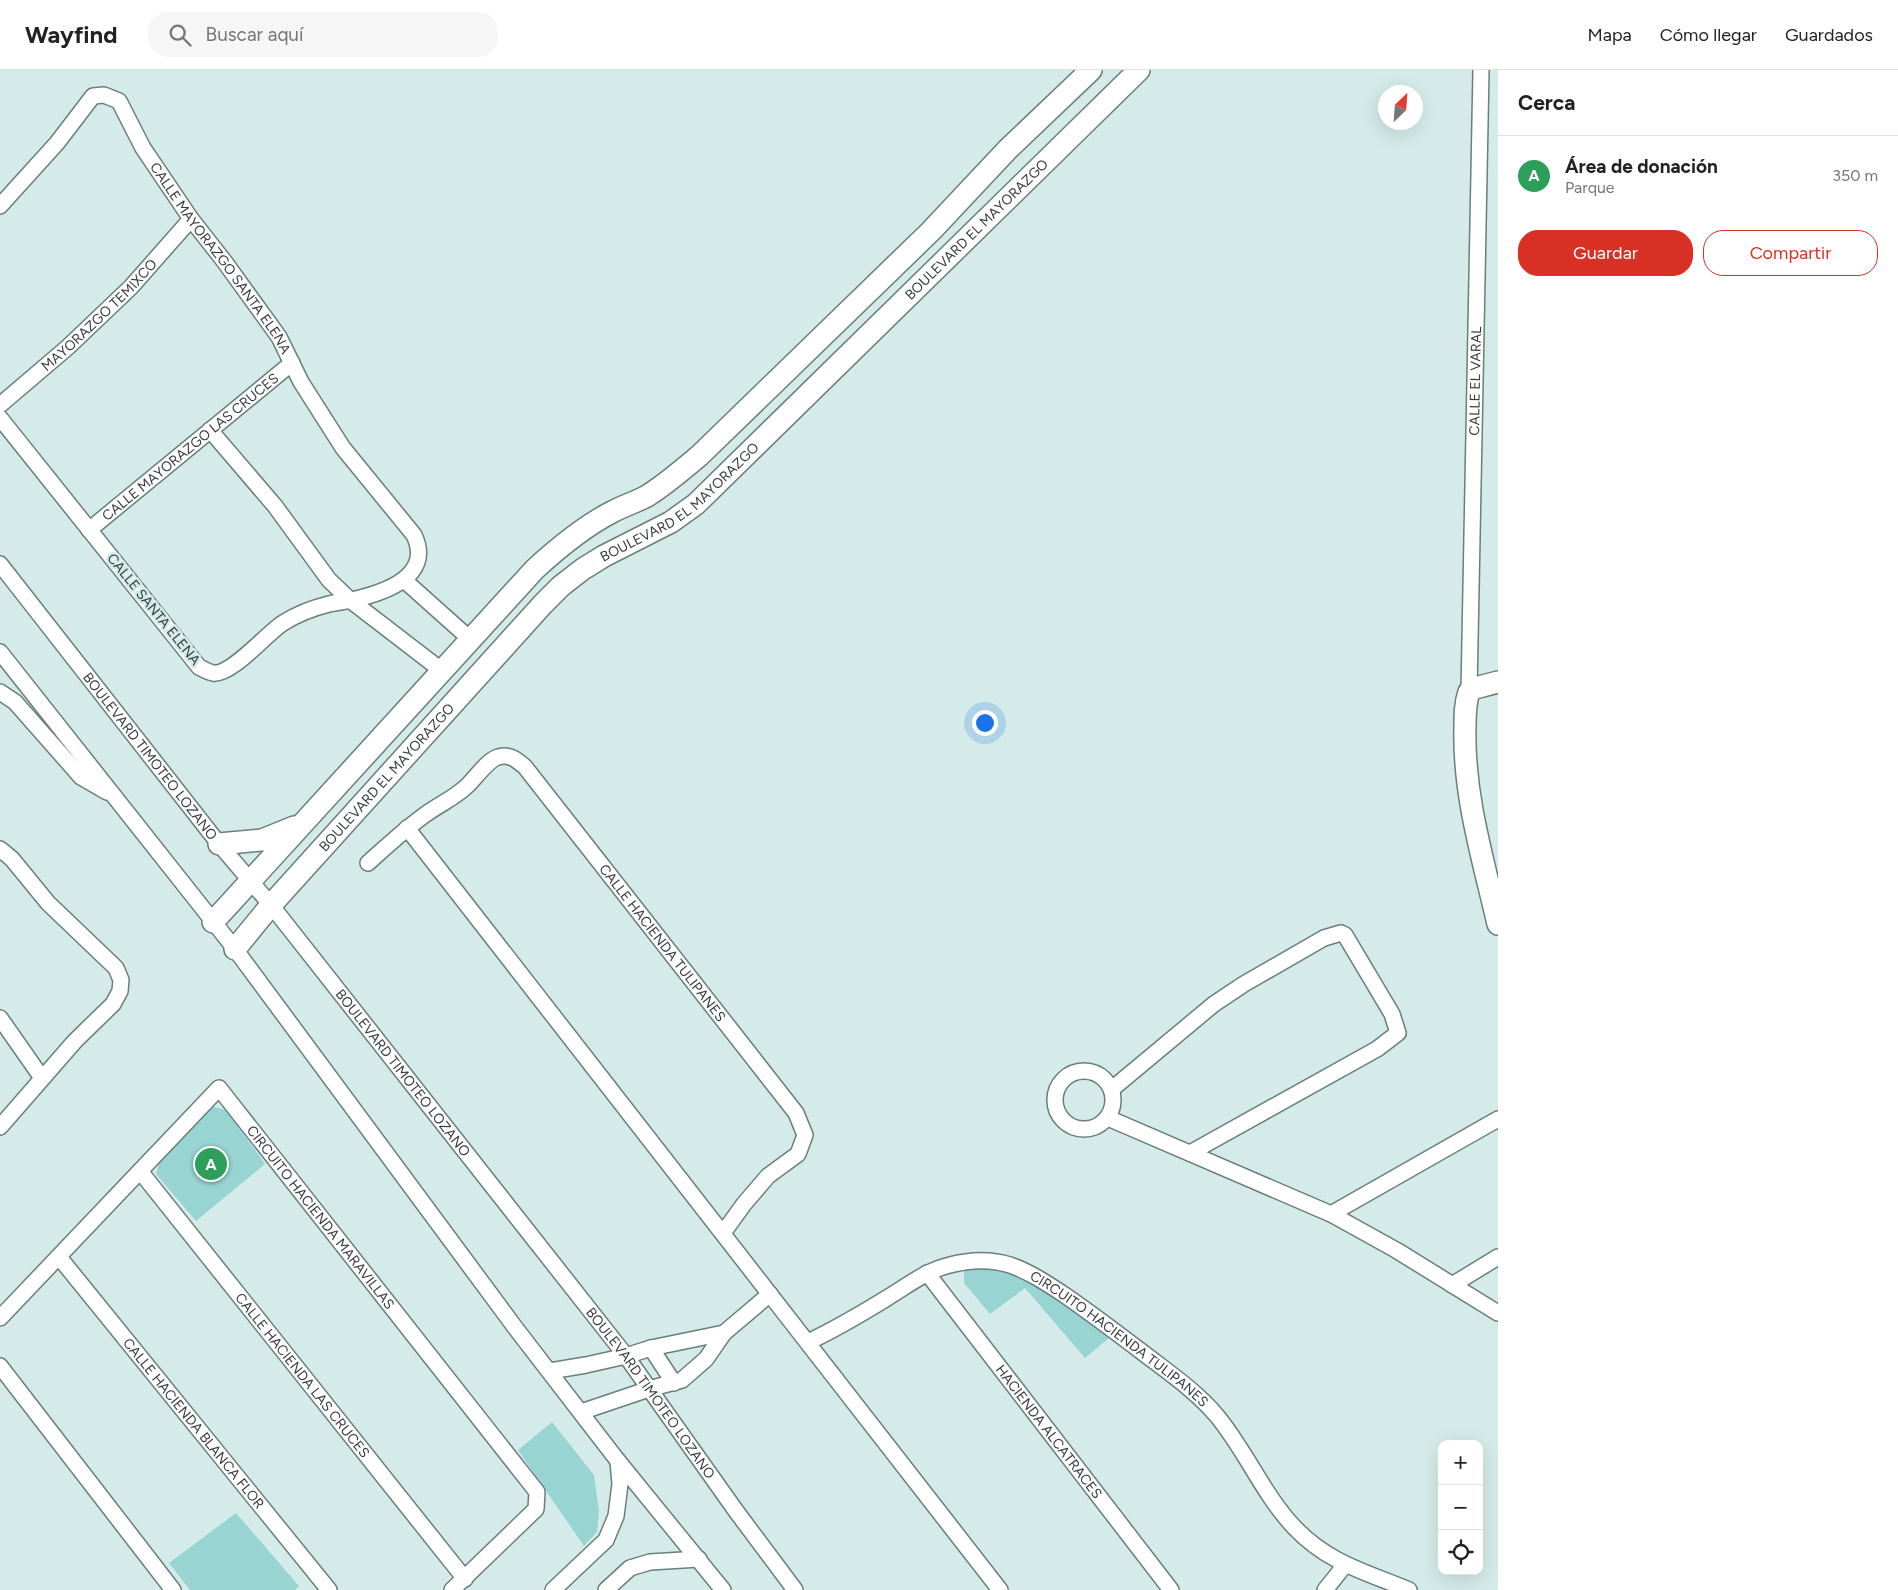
<!DOCTYPE html>
<html lang="es">
<head>
<meta charset="utf-8">
<style>
  body { margin:0; font-family:Figtree,sans-serif; background:#f6f6f6; color:#222 }
  .controls { position:absolute; right:15px; bottom:15px; display:grid; overflow:hidden; border-radius:10px; box-shadow:0 5px 20px #0002 }
  .controls button { width:45px; height:45px; display:grid; place-items:center; padding:0; border:0; border-bottom:1px solid #e0e0e0; background:#fff; color:#222; font:25px sans-serif }
  .compass { position:absolute; left:1378px; top:15px; width:45px; height:45px; border-radius:50%; background:#fff; box-shadow:0 5px 20px #0002; rotate:25deg }
  .you { position:absolute; left:984px; top:652px; width:18px; height:18px; margin:-12px; border:4px solid #fff; border-radius:50%; background:#1a73e8; box-shadow:0 0 0 8px #1a73e833 }
  .badge { display:grid; place-items:center; width:32px; height:32px; border-radius:50%; background:#d93025; color:#fff; font-size:16px; font-weight:700 }
  .pin { position:absolute; translate:-50% -50%; border:2px solid #fff; box-shadow:0 1px 5px #0006 }
  .list { margin:0; padding:0; list-style:none }
  h2 { display:flex; justify-content:space-between; align-items:center; height:65px; margin:0; padding:0 20px; font-size:21px }
  h2 small { font-size:16px; font-weight:400; color:#767676 }
  .list li { display:grid; grid-template-columns:32px 1fr auto; gap:15px; align-items:center; box-sizing:border-box; height:80px; padding:0 20px; border-top:1px solid #e0e0e0 }
  .list b { display:block; font-size:19px; white-space:nowrap }
  .list p { margin:0; font-size:16px; white-space:nowrap; color:#767676 }
  .list em { font-size:16px; font-style:normal; color:#767676 }
  .actions { display:flex; gap:10px; padding:15px 20px }
  .actions a { flex:1; padding:11px 0; border:1px solid #d93025; border-radius:20px; text-align:center; font-size:18px; color:#d93025 }
  .actions .main { background:#d93025; color:#fff }
  .icon { flex:none; width:28px; height:28px; fill:none; stroke:currentColor; stroke-width:2; stroke-linecap:round; stroke-linejoin:round }
  .map { position:relative; flex:none; width:1498px; height:1520px; overflow:hidden }
  header { display:flex; align-items:center; gap:30px; box-sizing:border-box; height:70px; padding:0 25px; background:#fff; border-bottom:1px solid #e0e0e0 }
  header strong { font-size:24px }
  nav { display:flex; gap:28px; margin-inline-start:auto; font-size:18px }
  .search { width:350px; height:45px; background:#f6f6f6; display:flex; align-items:center; gap:12px; box-sizing:border-box; padding:0 18px; border-radius:20px; color:#767676; font-size:19px }
  main { display:flex }
  aside { flex:1; background:#fff }
  .map>svg:first-child { display:block }
  .green { fill:#98d5d2 }
  .lines { fill:none; stroke-linecap:round; stroke-linejoin:round }
  .street-casing { stroke:#697e7d; stroke-width:18 }
  .secondary-casing { stroke:#697e7d; stroke-width:24 }
  .street { stroke:#fff; stroke-width:15 }
  .secondary { stroke:#fff; stroke-width:21 }
  .labels { text-anchor:middle; stroke-width:5; stroke-linejoin:round; paint-order:stroke }
  .street-label { font-size:14px; fill:#343d3c; stroke:#d4ebe9 }
</style>
</head>
<body>
<header>
<strong>Wayfind</strong>
<div class="search"><svg class="icon" aria-label="search" viewBox="0 0 24 24"><circle cx="10" cy="10" r="6"/><path d="M15 15l6 6"/></svg>Buscar aquí</div>
<nav><a>Mapa</a><a>Cómo llegar</a><a>Guardados</a></nav>
</header>
<main>
<div class="map">
<svg width="1498" height="1520" viewBox="0 0 1498 1520">
  <rect width="100%" height="100%" fill="#d4ebe9"/>
  <!-- green -->
  <path class="green" d="M214 1037 226 1040 265 1094 196 1151 156 1104 161 1085 208 1038Z
    M981 1196 1017 1202 1116 1262 1085 1288 1025 1218 990 1244 964 1213V1201L968 1198Z
    M552 1352 594 1405 599 1441 597 1462 584 1476 518 1380Z
    M236 1443 299 1516 295 1520H190L169 1493Z"/>
  <g class="lines">
    <defs>
      <g id="street">
        <path id="s1" d="M0 136 57 73 93 26 104 25 119 31 143 78 191 149 224 191 279 267 301 312 343 378 414 465C434 507 383 523 352 530 344 532 336 532 329 534 313 538 297 544 283 553 267 563 231 606 213 603 208 602 203 599 199 597L0 348"/>
        <path id="s2" d="M0 335 68 277 131 217 191 149"/>
        <path d="M210 360 275 436 329 510 350 530 441 600"/>
        <path id="s3" d="M89 460 292 293"/>
        <path id="s4" d="M0 494 219 774 271 835 626 1286 736 1441 795 1520"/>
        <path d="M404 510 470 569"/>
        <path d="M0 582 235 879 517 1260 618 1391 723 1520"/>
        <path d="M0 622 15 632 81 707 107 722"/>
        <path id="s5" d="M1469 622 1481 0"/>
        <path d="M407 758 1000 1520"/>
        <path d="M0 779 12 789 48 833 116 898 121 910 120 921 113 934 75 971 0 1057"/>
        <path id="s6" d="M368 793C387 776 405 759 426 744 440 734 456 727 468 715 476 707 488 690 498 687 509 683 518 691 525 697L796 1043 805 1065 798 1084 768 1106 744 1134 723 1163"/>
        <path d="M0 948 42 1008"/>
        <circle cx="1084" cy="1030" r="29"/>
        <path d="M1112 1019 1214 934 1244 914 1324 868 1341 863 1345 865 1392 944 1398 963 1377 979 1190 1083"/>
        <path d="M1108 1048 1331 1144 1396 1180 1498 1243"/>
        <path id="s7" d="M140 1101 465 1509"/>
        <path d="M1331 1144 1498 1049"/>
        <path id="s8" d="M59 1187 329 1520"/>
        <path id="s9" d="M927 1203 1171 1520"/>
        <path d="M1452 1215 1498 1187"/>
        <path id="s10" d="M0 1248 219 1018 537 1422 536 1439 452 1520"/>
        <path id="s11" d="M808 1272C836 1259 861 1244 887 1228 907 1216 927 1200 950 1195 969 1190 991 1189 1010 1195 1030 1202 1048 1214 1066 1226 1092 1244 1117 1263 1142 1282 1168 1302 1196 1321 1217 1346 1246 1381 1263 1424 1294 1457 1328 1493 1366 1502 1409 1520"/>
        <path d="M651 1278 674 1313"/>
        <path d="M0 1296 173 1520"/>
        <path d="M550 1301 586 1295 626 1286 651 1278 724 1263"/>
        <path d="M581 1342 649 1319 682 1310 706 1289 724 1263 770 1224"/>
        <path d="M553 1520 606 1470 616 1446 620 1414 618 1391"/>
        <path d="M606 1520 630 1498 650 1492 699 1489"/>
        <path d="M1325 1520 1345 1495"/>
      </g>
      <g id="secondary">
        <path d="M1498 612 1475 618 1469 622C1465 633 1465 645 1465 657 1463 724 1483 789 1498 854"/>
        <path d="M219 774 262 770 294 757"/>
        <path d="M213 852 535 499C559 477 583 457 612 442 623 436 636 432 647 426 665 415 682 400 699 386L931 161 1008 79 1091 0"/>
        <path id="s12" d="M235 879 271 835 543 534 561 516 583 499 604 486 671 452 696 434 1139 0"/>
      </g>
    </defs>
    <!-- street casing -->
    <use href="#street" class="street-casing"/>
    <!-- secondary casing -->
    <use href="#secondary" class="secondary-casing"/>
    <!-- street -->
    <use href="#street" class="street"/>
    <!-- secondary -->
    <use href="#secondary" class="secondary"/>
  </g>
  <g class="labels">
    <!-- street labels -->
    <g class="street-label">
      <text dy="5" stroke="none"><textPath href="#s12" startOffset="1039">BOULEVARD EL MAYORAZGO</textPath></text>
      <text dy="5" stroke="none"><textPath href="#s1" startOffset="359">CALLE MAYORAZGO SANTA ELENA</textPath></text>
      <text dy="5" stroke="none"><textPath href="#s2" startOffset="134">MAYORAZGO TEMIXCO</textPath></text>
      <text dy="5" stroke="none"><textPath href="#s5" startOffset="311">CALLE EL VARAL</textPath></text>
      <text dy="5" stroke="none"><textPath href="#s3" startOffset="131">CALLE MAYORAZGO LAS CRUCES</textPath></text>
      <text dy="5" stroke="none"><textPath href="#s12" startOffset="634">BOULEVARD EL MAYORAZGO</textPath></text>
      <text transform="translate(154 539) rotate(51)" y="5">CALLE SANTA ELENA</text>
      <text dy="5" stroke="none"><textPath href="#s4" startOffset="244">BOULEVARD TIMOTEO LOZANO</textPath></text>
      <text dy="5" stroke="none"><textPath href="#s12" startOffset="229">BOULEVARD EL MAYORAZGO</textPath></text>
      <text dy="5" stroke="none"><textPath href="#s6" startOffset="422">CALLE HACIENDA TULIPANES</textPath></text>
      <text dy="5" stroke="none"><textPath href="#s4" startOffset="649">BOULEVARD TIMOTEO LOZANO</textPath></text>
      <text dy="5" stroke="none"><textPath href="#s10" startOffset="482">CIRCUITO HACIENDA MARAVILLAS</textPath></text>
      <text dy="5" stroke="none"><textPath href="#s11" startOffset="355">CIRCUITO HACIENDA TULIPANES</textPath></text>
      <text dy="5" stroke="none"><textPath href="#s7" startOffset="261">CALLE HACIENDA LAS CRUCES</textPath></text>
      <text dy="5" stroke="none"><textPath href="#s4" startOffset="1054">BOULEVARD TIMOTEO LOZANO</textPath></text>
      <text dy="5" stroke="none"><textPath href="#s8" startOffset="214">CALLE HACIENDA BLANCA FLOR</textPath></text>
      <text dy="5" stroke="none"><textPath href="#s9" startOffset="200">HACIENDA ALCATRACES</textPath></text>
    </g>
  </g>
</svg>
<div class="controls">
<button>+</button>
<button>−</button>
<button><svg class="icon" aria-label="locate" viewBox="0 0 24 24"><circle cx="12" cy="12" r="6"/><path d="M12 2v4M12 18v4M2 12h4M18 12h4"/></svg></button>
</div>
<svg class="compass" viewBox="-18 -18 36 36"><path d="M0-13l5 13h-10z" fill="#e53935"/><path d="M0 13l5-13h-10z" fill="#767676"/></svg>
<div class="you"></div>
<div class="pin badge" style="left:211px;top:1094px;background:#2e9e5b">A</div>
</div>
<aside>
<h2>Cerca<small></small></h2>
<ul class="list">
<li><span class="badge" style="background:#2e9e5b">A</span><div><b>Área de donación</b><p>Parque</p></div><em>350 m</em></li>
</ul>
<div class="actions"><a class="main">Guardar</a><a>Compartir</a></div>
</aside>
</main>
</body>
</html>
